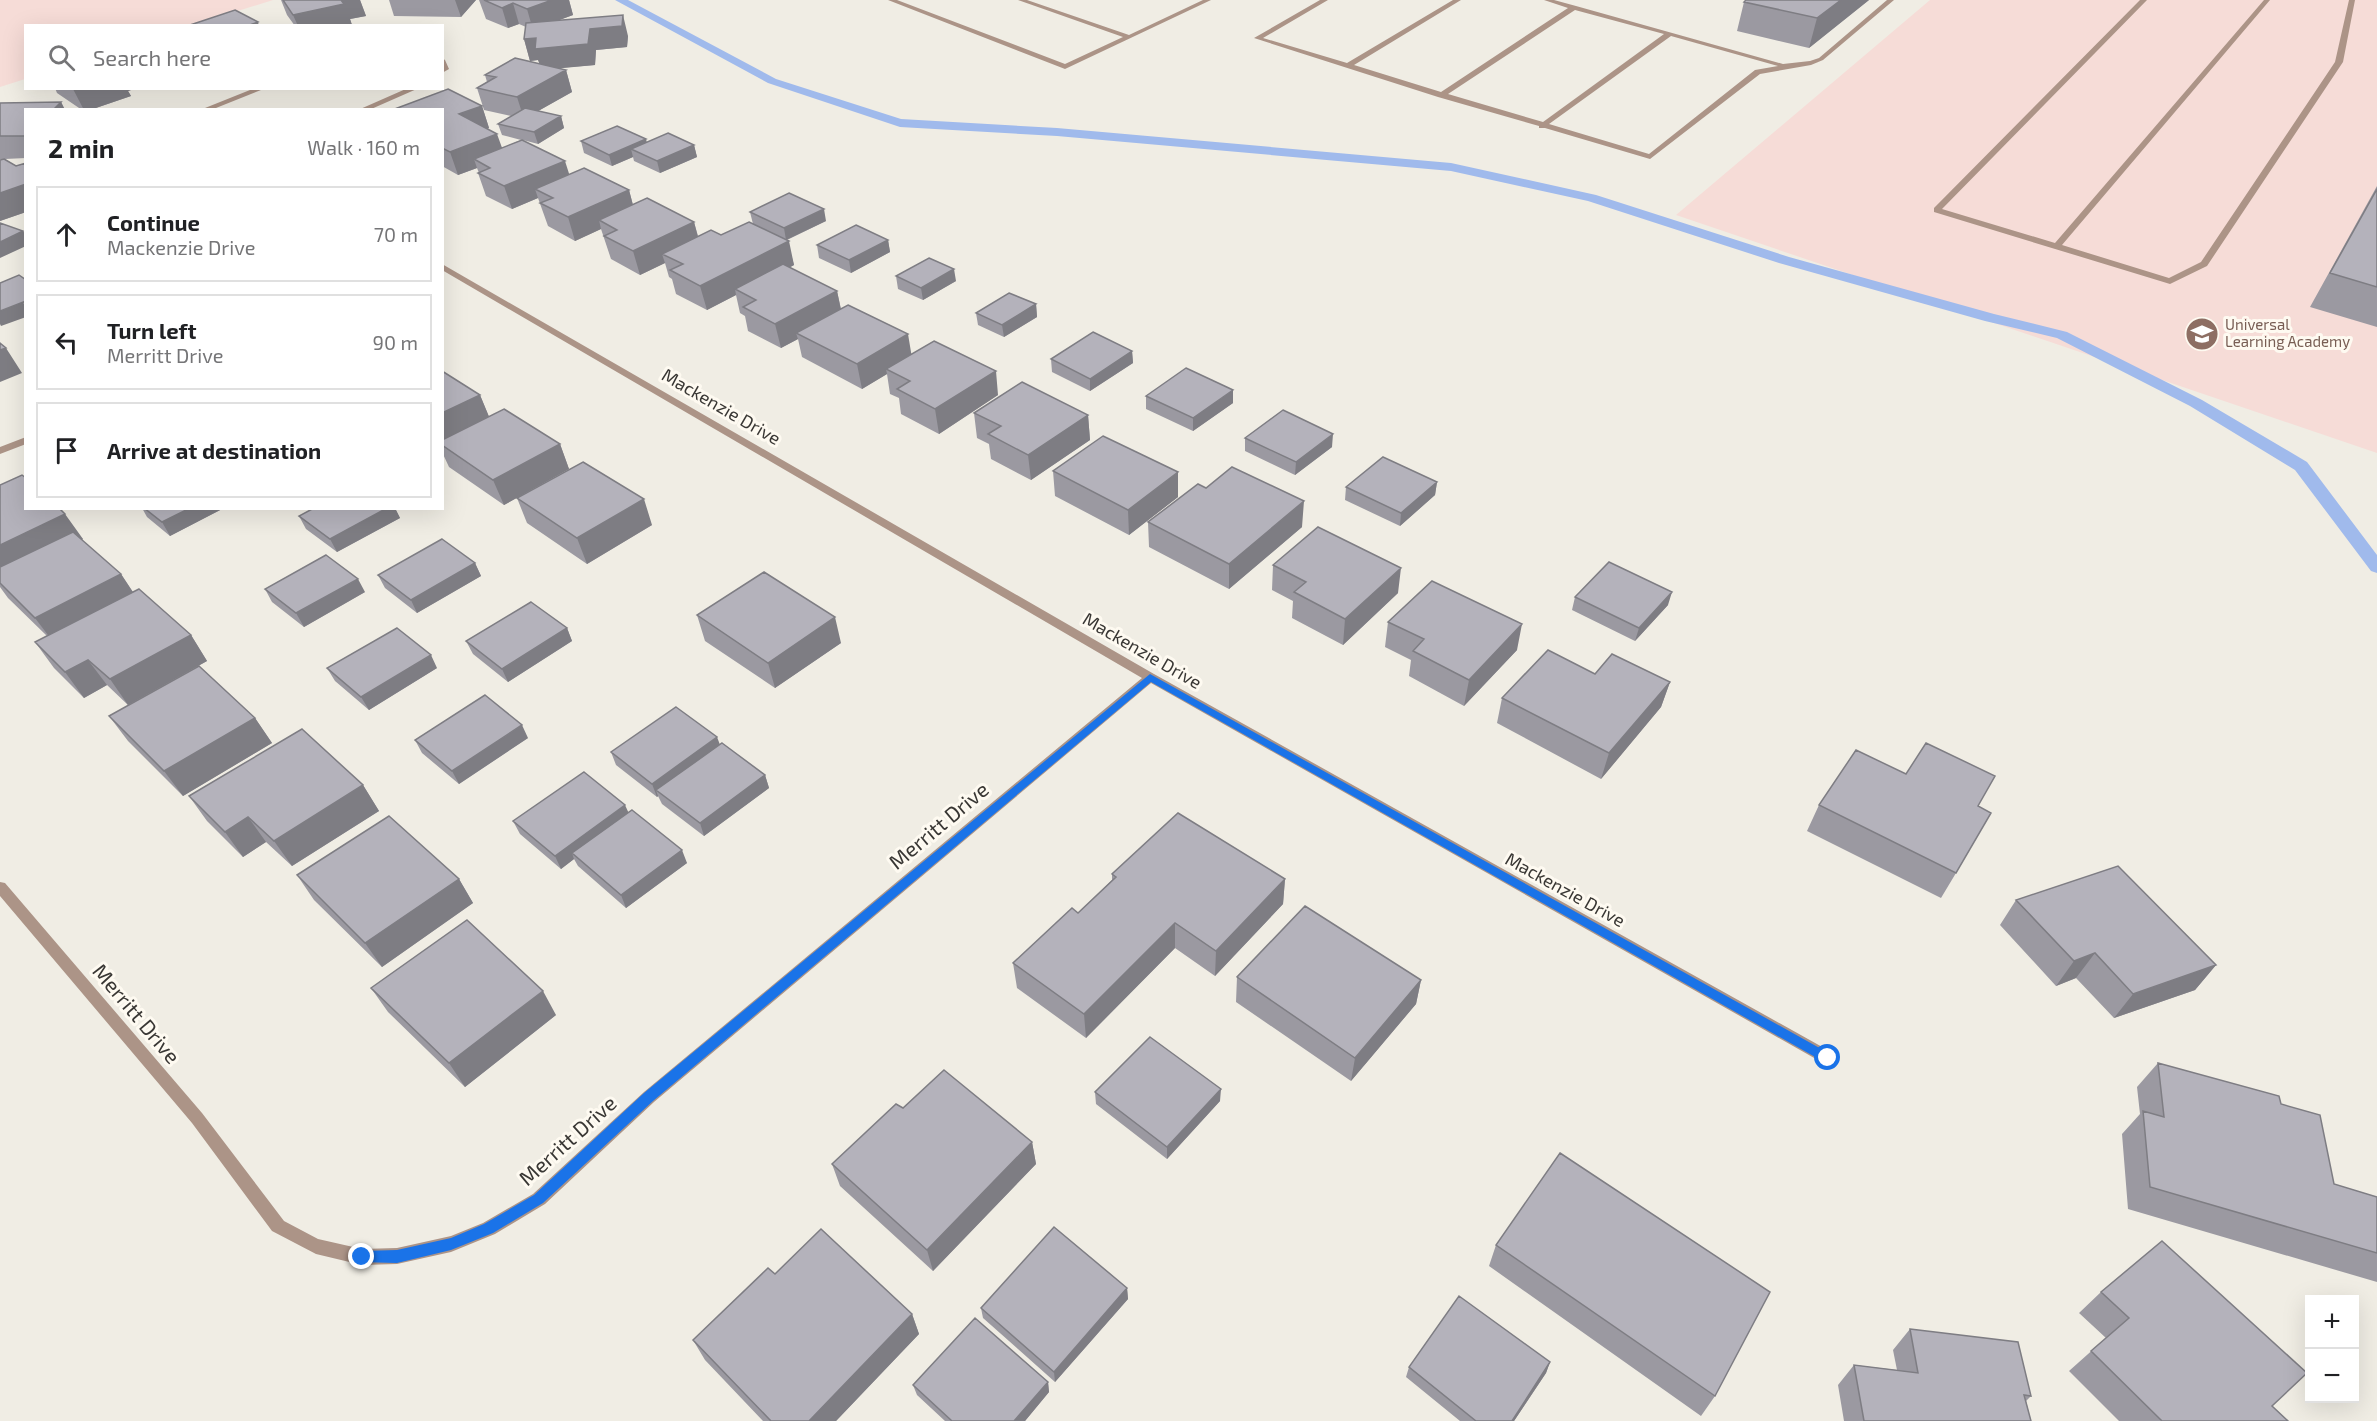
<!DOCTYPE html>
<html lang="en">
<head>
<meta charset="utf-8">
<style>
  body { margin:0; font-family:"Exo 2",sans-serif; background:#f2f2f2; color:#202124 }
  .controls { position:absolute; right:18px; bottom:18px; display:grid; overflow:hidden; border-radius:0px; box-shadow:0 6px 24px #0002 }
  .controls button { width:54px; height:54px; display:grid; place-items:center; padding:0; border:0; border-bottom:2px solid #e0e0e0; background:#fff; color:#202124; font:30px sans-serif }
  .stop { position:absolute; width:18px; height:18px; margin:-14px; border:4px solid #1a73e8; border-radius:50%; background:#fff }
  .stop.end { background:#1a73e8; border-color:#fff; box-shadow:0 2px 6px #0008 }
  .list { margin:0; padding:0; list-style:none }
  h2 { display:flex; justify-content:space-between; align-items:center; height:78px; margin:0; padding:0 24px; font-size:26px }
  h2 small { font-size:20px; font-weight:400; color:#757577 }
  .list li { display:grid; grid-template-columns:39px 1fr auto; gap:18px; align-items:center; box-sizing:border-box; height:96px; margin:0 12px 12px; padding:0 12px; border:2px solid #e0e0e0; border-radius:0px }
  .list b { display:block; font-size:22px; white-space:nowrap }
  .list p { margin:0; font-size:20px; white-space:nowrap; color:#757577 }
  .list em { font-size:20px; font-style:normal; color:#757577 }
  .icon { flex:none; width:33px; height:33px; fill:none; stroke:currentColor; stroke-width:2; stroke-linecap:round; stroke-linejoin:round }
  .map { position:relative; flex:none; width:2377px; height:1421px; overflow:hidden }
  .search { position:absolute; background:#fff; box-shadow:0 6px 24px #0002; left:24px; top:24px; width:420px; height:66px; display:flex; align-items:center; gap:15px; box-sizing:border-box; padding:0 21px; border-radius:0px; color:#757577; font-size:22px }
  .panel { position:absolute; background:#fff; box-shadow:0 6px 24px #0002; left:24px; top:108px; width:420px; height:402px; border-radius:0px }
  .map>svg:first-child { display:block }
  .education { fill:#f6dcd7 }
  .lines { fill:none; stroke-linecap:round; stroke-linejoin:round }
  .stream { fill:#a0baec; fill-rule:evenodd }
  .service { fill:#ac9487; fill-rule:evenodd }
  .minor { fill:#ac9487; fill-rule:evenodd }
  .wall { fill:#9b99a1 }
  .shaded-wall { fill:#7e7d83 }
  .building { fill:#b4b2bb; stroke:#7e7d83; stroke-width:1.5 }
  .route { fill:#1a73e8 }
  .labels { text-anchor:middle; stroke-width:6; stroke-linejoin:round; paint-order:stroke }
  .far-education-label { font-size:15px; fill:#785e54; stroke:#fefaf1; text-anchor:start }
  .street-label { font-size:18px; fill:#393734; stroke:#fefaf1 }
  .near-street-label { font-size:21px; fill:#393734; stroke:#fefaf1 }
</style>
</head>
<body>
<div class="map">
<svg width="2377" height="1421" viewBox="0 0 2377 1421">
  <rect width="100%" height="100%" fill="#f0ede4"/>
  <!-- education -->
  <path class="education" d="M0 0H273L193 25 26 26 25 79 0 87Z
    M1930 0H2377V453L1676 215Z"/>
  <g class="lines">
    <!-- stream -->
    <path class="stream" d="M615 0H628L776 79 901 119 1057 128 1451 163 1596 195 1789 257 1994 314 2067 332 2202 400 2307 462 2377 555V573L2371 571 2295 470 2190 406 2057 338 1985 321 1779 263 1588 201 1451 171 1057 136 900 127 768 83Z"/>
    <!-- service -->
    <path class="service" d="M888 0H897L1065 64 1123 37 1018 0H1027L1129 35 1203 0H1211L1065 69Z
      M1320 0H1328L1263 38 1347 63 1453 0H1461L1354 65 1441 92 1568 8 1544 0H1554L1576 6 1783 64 1810 61 1819 58 1887 0H1894L1823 60 1811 65 1760 74 1650 159 1545 128H1539V126L1438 97 1254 38ZM1575 10 1664 34 1543 122 1448 94ZM1671 36 1778 66 1755 70 1649 154 1549 124Z
      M2140 0H2147L1942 209 2055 243 2264 0H2270L2062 245 2169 278 2201 262 2335 62 2349 0H2355L2343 62 2207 266 2170 284 1934 212V208Z"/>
    <!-- minor -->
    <path class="minor" d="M442 58 445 60 449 69 442 73Z
      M255 88H266L211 110H200Z
      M408 88H419L369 110H358Z
      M442 264 1154 674 1833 1053 1835 1058 1833 1063 1828 1064 1823 1063 1151 683 654 1102 545 1204 495 1234 451 1252 397 1264 362 1265 316 1254 272 1231 192 1123 0 896V882L5 883 202 1113 284 1221 318 1239 362 1249 397 1248 451 1236 483 1223 533 1194 644 1092 1142 678 442 270Z
      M26 437V444L0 454V447Z"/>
  </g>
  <!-- wall -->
  <path class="wall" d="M281 0H360L366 16 350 19 352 25 350 26H295L287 15Z
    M389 0H476L461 17 394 16Z
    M479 0H569L573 15 559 20 628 36 627 47 596 50 595 65 559 68 566 70 572 92 538 111 561 116 564 128 538 144 523 140 569 174 629 190 633 205 694 222 698 236 721 235 753 224 750 212 826 221 787 240 794 265 789 268 837 291 841 309 911 354 998 395 939 434 901 414 899 398 890 394 887 374 862 389 802 357 798 339 781 348 748 331 745 316 740 313 736 295 707 310 676 294 672 279 669 277 665 263 640 275 611 259 601 229 575 241 548 226 538 198 512 209 486 196 478 173H479L477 168 458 175 442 166V110L482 106 489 128 487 129 502 148 521 140 502 135 498 124 511 116 484 110 477 88 487 82 485 75 540 64 538 60 530 61 524 39 526 27 519 24 508 28 486 19Z
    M1869 0 1809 48 1737 31 1744 2Z
    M55 88H137L128 91 131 96 90 110H82L57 93Z
    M61 102 65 110H26V158L5 159 16 166 26 163V212L0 221 4 159H0V103Z
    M581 141 647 142 694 145 697 157 660 173 634 161 633 157 612 166 584 153Z
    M2377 186V327L2310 307Z
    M888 240 890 252 851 273 819 258 817 245Z
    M896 276 956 281 923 300 898 289Z
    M1036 304 1037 317 1004 337 978 325 976 313Z
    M1132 351 1133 363 1090 391 1052 372 1051 359Z
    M442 371 480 395 489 417 560 444 569 469 504 505 449 467 442 452Z
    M1146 396 1233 403 1193 431 1146 409Z
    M974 413 1088 415 1090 440 1031 480 991 459 989 444 977 438Z
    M1245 438 1332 447 1295 475 1245 451Z
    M1053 471 1178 497 1129 535 1055 496Z
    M1437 482 1435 495 1400 526 1345 500 1346 487Z
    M0 485 83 539 82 540 121 574 133 592 191 635 207 661 128 705 107 685 84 698 54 668 35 642 47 636 8 598 0 587Z
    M517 498 652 525 587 564 527 523Z
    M142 508H224L170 536 147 517Z
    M314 508H395L400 518 337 552 306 529 299 516Z
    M1148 522 1302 527 1229 589 1149 547Z
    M475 563 481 576 417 613 385 588 378 575Z
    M1273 565 1398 593 1343 645 1292 618 1293 601 1272 590Z
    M265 589 365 592 304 627 272 602Z
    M1575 597 1668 605 1635 641 1572 610Z
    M697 615 841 643 775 688 705 641Z
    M1388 622 1517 650 1464 706 1409 676 1411 660 1385 647Z
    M567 628 572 641 508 682 473 654 466 641Z
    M327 668H437L369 710 335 681Z
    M1595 674 1670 682 1661 707 1601 779 1497 723 1502 698Z
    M109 716 255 718 272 743 183 796 128 741Z
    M528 738 459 784 422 753 415 740Z
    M720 745 765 775 769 788 704 836 662 804 658 796 657 797 616 765 611 752Z
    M1906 774 1978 806 1956 873 1941 898 1807 831 1819 805Z
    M363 785 379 811 292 866 266 842 243 857 207 821 189 796Z
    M629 813 687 863 626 908 578 866 574 859 561 869 520 834 513 821Z
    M1112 874 1285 879 1283 904 1215 976 1175 948 1086 1038 1017 988 1013 963 1078 913 1112 880Z
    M297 875 459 879 473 903 382 967 314 900Z
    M2016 900 2216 965 2195 990 2114 1018 2076 978 2056 986 2000 925Z
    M1237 977 1421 980 1416 1004 1351 1081 1236 1002Z
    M371 988 556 1015 465 1087 388 1012Z
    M2158 1063 2281 1104 2334 1184 2377 1197V1282L2128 1209 2122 1134 2140 1114 2137 1087Z
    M1095 1092 1220 1101 1167 1159 1096 1104Z
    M1032 1142 1036 1164 933 1271 840 1186 832 1164Z
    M1496 1245 1715 1396 1701 1416 1489 1266Z
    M775 1274 912 1314 919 1334 836 1421H763L705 1360 693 1340Z
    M1127 1288 1128 1299 1055 1382 983 1318 981 1308Z
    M2101 1292 2272 1406 2288 1421H2119L2069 1371 2106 1338 2079 1313Z
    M1910 1329 2031 1396 2026 1401 2031 1421H1844L1838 1385 1854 1365 1897 1370 1893 1350Z
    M1550 1362 1546 1373 1514 1421H1460L1406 1377 1409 1367Z
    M1048 1382 1049 1392 1025 1421H945L917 1395 913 1385Z"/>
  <!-- shaded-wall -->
  <path class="shaded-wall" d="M340 0H360L366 16 350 19 352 25 350 26H298L293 15Z
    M455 0H476L461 17Z
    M552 0H569L573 15 533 30 527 9Z
    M1841 0H1869L1809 48 1817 18Z
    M513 3 519 24 508 28 502 8Z
    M623 15 628 36 627 47 596 50 595 65 542 70 538 60 530 61 524 39 590 29Z
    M258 22 259 26H247Z
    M566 70 572 92 524 119 517 97Z
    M75 88H137L128 91 131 96 90 110H84L73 89Z
    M61 102 65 110H53Z
    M482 106 489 128 467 137 459 114Z
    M561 116 564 128 538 144 534 132Z
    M497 134 505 156 474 159 477 168 458 175 450 152Z
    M646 139 649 151 631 149 633 157 612 166 609 155Z
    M694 145 697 157 660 173 657 161Z
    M565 161 572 183 535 189 538 198 512 209 504 186Z
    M26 184V212L0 221V193Z
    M629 190 635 213 599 220 601 229 575 241 568 217Z
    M824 209 826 221 786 240 784 228Z
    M694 222 700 245 662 254 665 263 640 275 633 251Z
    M23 231 26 235V246L0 258V242Z
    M888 240 890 252 851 273 849 260Z
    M789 241 794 265 741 292 735 289 736 295 707 310 700 286Z
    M954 269 956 281 923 300 921 288Z
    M837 291 842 315 796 333 798 339 781 348 775 324Z
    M26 301V305L23 303 26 306V317L1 326 0 324V311Z
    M1036 304 1037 317 1004 337 1002 325Z
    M908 334 912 358 886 369 887 374 862 389 857 364Z
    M6 348 22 373 0 382V350Z
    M1132 351 1133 363 1090 391V379Z
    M996 371 998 395 939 434 935 409Z
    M1233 390V403L1193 431V418Z
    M480 395 490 419 442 443V413Z
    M1088 415 1090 440 1031 480 1028 455Z
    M1333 434 1332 447 1295 475 1296 462Z
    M560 444 569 469 504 505 493 480Z
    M1178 472V497L1129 535 1128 510Z
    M1437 482 1435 495 1400 526 1401 513Z
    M644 499 652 525 587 564 577 538Z
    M1304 501 1302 527 1229 589V564Z
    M190 508H224L170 536 162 522Z
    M387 508H395L400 518 337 552 330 539Z
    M65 514 83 539 0 579V545Z
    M475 563 481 576 417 613 411 600Z
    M1401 568 1398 593 1343 645 1345 619Z
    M121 574 138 600 54 643 35 618Z
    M358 579 365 592 304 627 296 613Z
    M1672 592 1668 605 1635 641 1639 628Z
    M835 617 841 643 775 688 768 663Z
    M1522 624 1517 650 1464 706 1469 680Z
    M567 628 572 641 508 682 502 669Z
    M191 635 207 661 128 705 110 679Z
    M431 655 437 668 369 710 361 697Z
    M88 660 107 685 84 698 65 672Z
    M1670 682 1661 707 1601 779 1609 753Z
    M255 718 272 743 183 796 164 771Z
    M522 725 528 738 459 784 452 771Z
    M717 737 722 750 656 790 658 796 657 797 652 784Z
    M765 775 769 788 704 836 700 823Z
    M363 785 379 811 292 866 274 841Z
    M625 805 631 818 572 853 574 859 561 869 555 856Z
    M248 817 266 842 243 857 225 832Z
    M682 850 687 863 626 908 621 895Z
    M459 879 473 903 382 967 365 943Z
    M1285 879 1283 904 1215 976 1216 951Z
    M1175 923V948L1086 1038 1084 1014Z
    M2095 953 2076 978 2056 986 2074 961Z
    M2216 965 2195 990 2114 1018 2133 994Z
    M1421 980 1416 1004 1351 1081 1355 1058Z
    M543 991 556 1015 465 1087 449 1063Z
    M1221 1089 1220 1101 1167 1159V1147Z
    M1032 1142 1036 1164 933 1271 927 1250Z
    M1127 1288 1128 1299 1055 1382 1054 1372Z
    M912 1314 919 1334 836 1421H809Z
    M1550 1362 1546 1373 1514 1421H1512Z
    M1048 1382 1049 1392 1025 1421H1014Z"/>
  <!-- building -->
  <path class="building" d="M283 0H341L344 4 293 15Z
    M484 0H552L527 9 513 3 502 8Z
    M1746 0H1841L1817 18 1744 2Z
    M235 10 258 22 247 26H187Z
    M623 15 622 26 590 29 588 44 535 49 536 38 524 39 526 23Z
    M515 58 566 70 517 97 477 88 496 77 485 75Z
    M448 89 482 106 459 114 497 134 450 152 442 148V110H392Z
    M61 102 53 110H26V135L24 136H0V103Z
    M525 108 561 116 534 132 498 124Z
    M617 126 646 139 609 155 581 141Z
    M668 133 694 145 657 161 631 149Z
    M522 140 565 161 504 186 478 173 490 168 474 159Z
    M4 159 16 166 26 163V184L0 193V160Z
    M584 168 629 190 568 217 540 203 553 198 535 189Z
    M2377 189V287L2330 273Z
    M789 193 824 209 784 228 750 212Z
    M647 198 694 222 633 251 604 236 617 230 599 220Z
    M749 222 789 241 700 286 670 270 683 264 662 254 711 230 721 235Z
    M0 223 23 231 0 242Z
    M856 225 888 240 849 260 817 245Z
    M929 258 954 269 921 288 896 276Z
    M783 264 837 291 775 324 743 307 756 300 735 289Z
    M19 275 26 280V301L0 311V283Z
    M1009 293 1036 304 1002 325 976 313Z
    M848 305 908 334 857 364 796 333Z
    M1093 332 1132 351 1090 379 1051 359Z
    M934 341 996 371 935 409 897 389 910 381 886 369Z
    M0 343 6 348 0 350Z
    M1186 368 1233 390 1193 418 1146 396Z
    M442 371 480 395 442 413Z
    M1022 382 1088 415 1028 455 988 434 1001 426 974 413Z
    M504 409 560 444 493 480 442 445V440Z
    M1283 410 1333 434 1296 462 1245 438Z
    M1103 436 1178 472 1128 510 1053 471Z
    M1383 457 1437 482 1401 513 1346 487Z
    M583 462 644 499 577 538 517 498Z
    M1232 467 1304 501 1229 564 1148 522 1198 484 1206 488Z
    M22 475 26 478V508H59L65 514 0 545V485Z
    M144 508H190L162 522Z
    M314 508H387L330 539 299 516Z
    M1318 527 1401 568 1345 619 1294 592 1306 582 1273 565Z
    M73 532 121 574 35 618 0 583V567Z
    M442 539 475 563 411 600 378 575Z
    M326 555 358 579 296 613 265 589Z
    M1609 562 1672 592 1639 628 1575 597Z
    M764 572 835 617 768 663 697 615Z
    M1432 581 1522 624 1469 680 1413 651 1424 639 1388 622Z
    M139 589 191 635 110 679 88 660 65 672 35 642Z
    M531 602 567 628 502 669 466 641Z
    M397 628 431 655 361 697 327 668Z
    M1548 650 1595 674 1612 654 1670 682 1609 753 1502 698Z
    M199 666 255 718 164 771 109 716Z
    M485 695 522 725 452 771 415 740Z
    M676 707 717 737 652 784 611 752Z
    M302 729 363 785 274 841 248 817 225 832 189 796Z
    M722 743 765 775 700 823 656 790Z
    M1926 743 1995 776 1978 806 1991 813 1956 873 1819 805 1856 750 1906 774Z
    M584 772 625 805 555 856 513 821Z
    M632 810 682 850 621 895 572 853Z
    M1178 813 1285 879 1216 951 1175 923 1084 1014 1013 963 1072 908 1078 913 1116 877 1112 874Z
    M389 816 459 879 365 943 297 875Z
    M2118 866 2216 965 2133 994 2095 953 2074 961 2016 900Z
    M1305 906 1421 980 1355 1058 1237 977Z
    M467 920 543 991 449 1063 371 988Z
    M1150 1037 1221 1089 1167 1147 1095 1092Z
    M2158 1063 2279 1096 2281 1104 2320 1115 2334 1184 2377 1197V1253L2150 1187 2143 1111 2164 1117Z
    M944 1070 1032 1142 927 1250 832 1164 896 1104 903 1108Z
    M1560 1153 1770 1292 1715 1396 1496 1245Z
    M1054 1227 1127 1288 1054 1372 981 1308Z
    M821 1229 912 1314 809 1421H771L693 1340 768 1268 775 1274Z
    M2162 1241 2307 1373 2272 1406 2288 1421H2162L2091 1351 2129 1318 2101 1292Z
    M1459 1296 1550 1362 1512 1421H1476L1409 1367Z
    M975 1318 1048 1382 1014 1421H952L913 1385Z
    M1910 1329 2018 1342 2031 1396 2024 1395 2031 1421H1864L1854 1365 1918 1373Z"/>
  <!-- route -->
  <path class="route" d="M1150 674 1832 1055V1062H1824L1151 682 653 1101 543 1203 493 1233 451 1250 397 1263 357 1262 355 1257 357 1252 362 1251 397 1250 451 1238 484 1224 534 1195 644 1093Z"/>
  <!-- icons -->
  <defs>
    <symbol id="school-disc" viewBox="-11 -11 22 22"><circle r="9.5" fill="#8d6e63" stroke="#fefaf1"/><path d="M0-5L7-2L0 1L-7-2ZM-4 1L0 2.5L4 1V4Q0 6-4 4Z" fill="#fff"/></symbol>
  </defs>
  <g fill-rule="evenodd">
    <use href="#school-disc" x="2183" y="315" width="38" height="38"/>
  </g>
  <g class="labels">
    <!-- far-education labels -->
    <g class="far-education-label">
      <text x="2225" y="330">Universal<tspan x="2225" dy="17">Learning Academy</tspan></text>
    </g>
    <!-- street labels -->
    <g class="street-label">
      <text transform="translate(721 407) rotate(30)" y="6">Mackenzie Drive</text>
      <text transform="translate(1142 651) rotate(30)" y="6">Mackenzie Drive</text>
      <text transform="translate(1565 890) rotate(29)" y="6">Mackenzie Drive</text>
    </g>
    <!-- near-street labels -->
    <g class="near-street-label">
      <text transform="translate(939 826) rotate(-40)" y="7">Merritt Drive</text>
      <text transform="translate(136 1014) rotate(50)" y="7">Merritt Drive</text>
      <text transform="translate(568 1141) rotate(-42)" y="7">Merritt Drive</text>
    </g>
  </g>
</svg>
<div class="controls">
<button>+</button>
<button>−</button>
</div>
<div class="stop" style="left:1828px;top:1058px"></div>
<div class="stop end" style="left:362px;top:1257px"></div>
<div class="search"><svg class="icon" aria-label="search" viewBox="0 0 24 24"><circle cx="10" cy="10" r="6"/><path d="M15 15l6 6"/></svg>Search here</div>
<section class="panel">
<h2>2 min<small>Walk · 160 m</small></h2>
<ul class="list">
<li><svg class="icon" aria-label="ahead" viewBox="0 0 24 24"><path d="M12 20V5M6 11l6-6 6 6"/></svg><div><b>Continue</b><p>Mackenzie Drive</p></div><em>70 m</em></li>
<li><svg class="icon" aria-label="left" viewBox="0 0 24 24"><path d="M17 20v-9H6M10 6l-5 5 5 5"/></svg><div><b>Turn left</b><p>Merritt Drive</p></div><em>90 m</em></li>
<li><svg class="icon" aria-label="arrive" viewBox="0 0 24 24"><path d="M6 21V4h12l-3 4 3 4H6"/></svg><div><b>Arrive at destination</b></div></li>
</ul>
</section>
</div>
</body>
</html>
